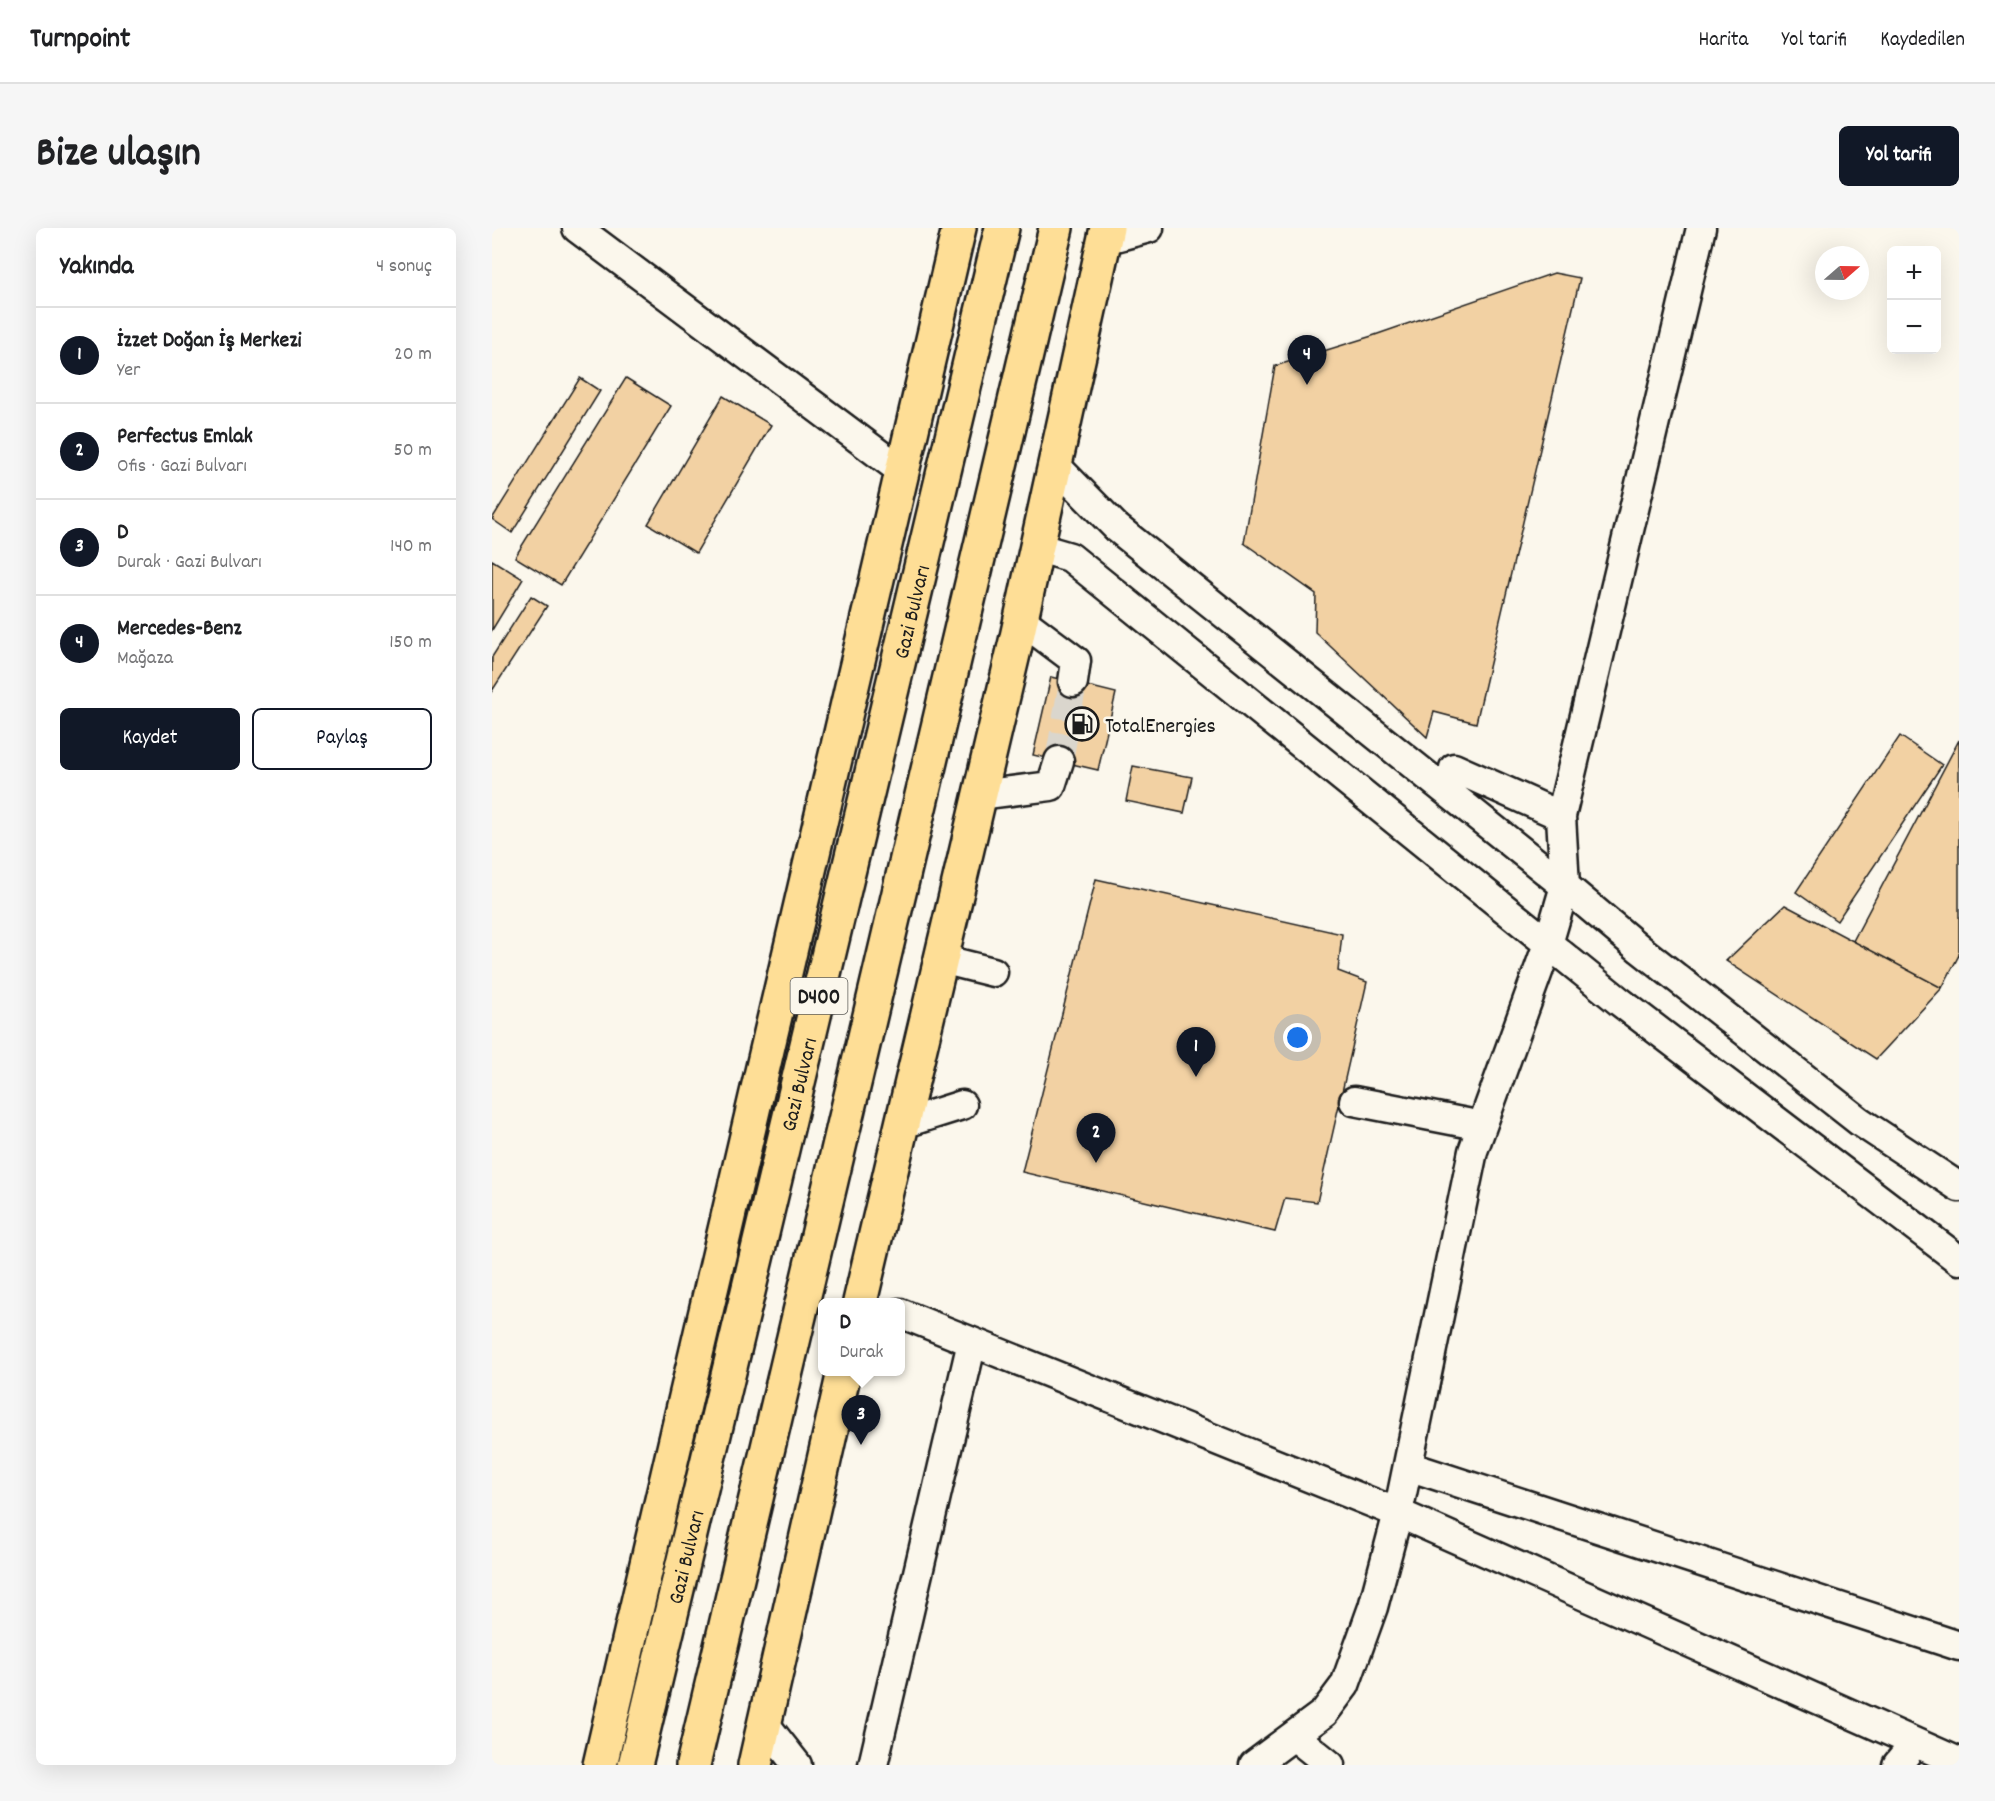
<!DOCTYPE html>
<html lang="tr">
<head>
<meta charset="utf-8">
<style>
  body { margin:0; font-family:Dekko,sans-serif; background:#f6f6f6; color:#202124 }
  .controls { position:absolute; right:18px; top:18px; display:grid; overflow:hidden; border-radius:9px; box-shadow:0 6px 24px #0002 }
  .controls button { width:54px; height:54px; display:grid; place-items:center; padding:0; border:0; border-bottom:2px solid #e0e0e0; background:#fff; color:#202124; font:30px sans-serif }
  .compass { position:absolute; left:1323px; top:18px; width:54px; height:54px; border-radius:50%; background:#fff; box-shadow:0 6px 24px #0002; rotate:70deg }
  .you { position:absolute; left:806px; top:810px; width:21px; height:21px; margin:-15px; border:4px solid #fff; border-radius:50%; background:#1a73e8; box-shadow:0 0 0 9px #1a73e833 }
  .badge { display:grid; place-items:center; width:39px; height:39px; border-radius:50%; background:#111827; color:#fff; font-size:20px; font-weight:700 }
  .pin { position:absolute; translate:-50% -50px; filter:drop-shadow(0 2px 3px #0008) }
  .pin::after { content:''; position:absolute; top:32px; width:21px; height:18px; background:inherit; clip-path:polygon(0 0,100% 0,50% 100%) }
  .popup { position:absolute; left:326px; top:1070px; width:87px; height:78px; box-sizing:border-box; display:grid; place-content:center; border-radius:9px; background:#fff; filter:drop-shadow(0 2px 4px #0005); font-size:20px; white-space:nowrap; color:#757577 }
  .popup b { font-size:22px; color:#202124 }
  .popup::after { content:''; position:absolute; left:50%; top:100%; margin-left:-12px; border:12px solid transparent; border-top-color:#fff }
  .list { margin:0; padding:0; list-style:none }
  h2 { display:flex; justify-content:space-between; align-items:center; height:78px; margin:0; padding:0 24px; font-size:26px }
  h2 small { font-size:20px; font-weight:400; color:#757577 }
  .list li { display:grid; grid-template-columns:39px 1fr auto; gap:18px; align-items:center; box-sizing:border-box; height:96px; padding:0 24px; border-top:2px solid #e0e0e0 }
  .list b { display:block; font-size:22px; white-space:nowrap }
  .list p { margin:0; font-size:20px; white-space:nowrap; color:#757577 }
  .list em { font-size:20px; font-style:normal; color:#757577 }
  .actions { display:flex; gap:12px; padding:18px 24px }
  .actions a { flex:1; padding:14px 0; border:2px solid #111827; border-radius:9px; text-align:center; font-size:21px; color:#111827 }
  .actions .main { background:#111827; color:#fff }
  .map { position:relative; flex:none; width:1467px; height:1537px; overflow:hidden; border-radius:9px }
  header { display:flex; align-items:center; gap:36px; box-sizing:border-box; height:84px; padding:0 30px; background:#fff; border-bottom:2px solid #e0e0e0 }
  header strong { font-size:28px }
  nav { display:flex; gap:33px; margin-inline-start:auto; font-size:21px }
  .intro { display:flex; align-items:center; justify-content:space-between; box-sizing:border-box; height:144px; padding:0 36px }
  h1 { margin:0; font-size:42px }
  .button { padding:15px 27px; border-radius:9px; background:#111827; color:#fff; font-size:21px; font-weight:700 }
  main { display:flex; gap:36px; padding:0 36px }
  aside { flex:1; background:#fff; border-radius:9px; box-shadow:0 6px 24px #0002 }
  .map>svg:first-child { display:block }
  .building { fill:#f2d1a3; stroke:#1c1c1c; stroke-width:1.5 }
  .lines { fill:none; stroke-linecap:round; stroke-linejoin:round }
  .minor-tunnel { stroke:#dad6cd; stroke-width:28; stroke-dasharray:28 14; stroke-linecap:butt }
  .minor-casing { stroke:#1c1c1c; stroke-width:33 }
  .highway-casing { stroke:#1c1c1c; stroke-width:38 }
  .minor { stroke:#fbf7ec; stroke-width:28 }
  .highway { stroke:#fede96; stroke-width:33 }
  .labels { text-anchor:middle; stroke-width:5; stroke-linejoin:round; paint-order:stroke }
  .shield { fill:#fbf7ec; stroke:#5f5e5a; stroke-width:1.5 }
  .shield-label { font-size:21px; font-weight:bold; fill:#1c1c1c }
  .street-label { font-size:22px; fill:#1c1c1c; stroke:#fbf7ec }
  .poi-label { font-size:22px; fill:#1c1c1c; stroke:#fbf7ec; text-anchor:start }
</style>
</head>
<body>
<header>
<strong>Turnpoint</strong>
<nav><a>Harita</a><a>Yol tarifi</a><a>Kaydedilen</a></nav>
</header>
<div class="intro"><h1>Bize ulaşın</h1><a class="button">Yol tarifi</a></div>
<main>
<aside>
<h2>Yakında<small>4 sonuç</small></h2>
<ul class="list">
<li><span class="badge">1</span><div><b>İzzet Doğan İş Merkezi</b><p>Yer</p></div><em>20 m</em></li>
<li><span class="badge">2</span><div><b>Perfectus Emlak</b><p>Ofis · Gazi Bulvarı</p></div><em>50 m</em></li>
<li><span class="badge">3</span><div><b>D</b><p>Durak · Gazi Bulvarı</p></div><em>140 m</em></li>
<li><span class="badge">4</span><div><b>Mercedes-Benz</b><p>Mağaza</p></div><em>150 m</em></li>
</ul>
<div class="actions"><a class="main">Kaydet</a><a>Paylaş</a></div>
</aside>
<div class="map">
<svg width="1467" height="1537" viewBox="0 0 1467 1537">
  <rect width="100%" height="100%" fill="#fbf7ec"/>
  <filter id="ink" filterUnits="userSpaceOnUse"><feTurbulence type="fractalNoise" baseFrequency=".0167" numOctaves="2"/><feDisplacementMap in="SourceGraphic" scale="12" xChannelSelector="R" yChannelSelector="G"/><feConvolveMatrix kernelMatrix="1 2 1 2 8 2 1 2 1" color-interpolation-filters="sRGB"/></filter>
  <g filter="url(#ink)">
    <!-- building -->
    <path class="building" d="M1062 45 1088 50 984 495 942 484 935 509 823 404 824 366 752 315 783 138 880 108Z
      M88 150 108 163 20 305 0 291Z
      M134 150 179 178 69 357 23 329Z
      M231 168 279 197 204 325 156 296Z
      M0 332 31 351 0 402Z
      M39 368 55 378 0 463V429Z
      M559 449 624 465 606 542 541 527Z
      M1408 508 1450 537 1345 693 1304 664Z
      M1467 512V727L1450 760 1361 713Z
      M641 538 700 549 692 585 634 573Z
      M604 651 850 706 846 743 875 754 825 974 793 970 783 1004 530 944Z
      M1293 677 1450 760 1384 831 1234 733Z"/>
    <g class="lines">
      <!-- minor-tunnel -->
      <path class="minor-tunnel" d="M567 533 581 454"/>
      <defs>
        <path id="minor" d="M85 0 411 244
          M612 12 657 0
          M562 236 625 300 1073 658 1148 721 1367 893 1467 959
          M544 319 578 329 1127 773 1467 1032
          M528 391 584 433 581 454
          M962 540 1069 588
          M487 567 559 558 567 533
          M449 731 501 744
          M862 873 990 898
          M410 896 470 877
          M408 1085 906 1285 1467 1534
          M916 1238 1467 1418
          M272 1495 305 1537
          M802 1508 838 1537
          M381 1537 480 1114
          M762 1537 832 1485 853 1457 881 1379 906 1285 981 923 1056 716 1073 658 1069 588 1209 0
          M1405 1537 1423 1515"/>
        <g id="highway">
          <path d="M368 1074 525 409 615 0"/>
          <path d="M108 1537 467 0"/>
          <path id="s1" d="M143 1537 510 0"/>
          <path d="M201 1537 564 0"/>
          <path d="M263 1537 352 1144"/>
        </g>
      </defs>
      <!-- minor casing -->
      <use href="#minor" class="minor-casing"/>
      <!-- highway casing -->
      <use href="#highway" class="highway-casing"/>
      <!-- minor -->
      <use href="#minor" class="minor"/>
      <!-- highway -->
      <use href="#highway" class="highway"/>
    </g>
  </g>
  <!-- icons -->
  <defs>
    <symbol id="fuel-ring" viewBox="-11 -11 22 22"><circle r="9.5" fill="#fbf7ec" stroke="#1c1c1c" stroke-width="1.5"/><path d="M-5.5-6h7V0h2V4h1.3V-2.5L3-4.5l.8-.8L6-3V5H2.5V1h-1V6h-7ZM-4.2-4.7v3.2H.2V-4.7Z" fill="#1c1c1c"/></symbol>
  </defs>
  <g fill-rule="evenodd">
    <use href="#fuel-ring" x="571" y="477" width="38" height="38"/>
  </g>
  <g class="labels">
    <!-- shield labels -->
    <rect class="shield" x="298.5" y="750" width="57" height="36" rx="4.5"/>
    <g class="shield-label">
      <text x="327" y="775">D400</text>
    </g>
    <!-- street labels -->
    <g class="street-label">
      <text dy="8" stroke="none"><textPath href="#s1" startOffset="1186">Gazi Bulvarı</textPath></text>
      <text dy="8" stroke="none"><textPath href="#s1" startOffset="700">Gazi Bulvarı</textPath></text>
      <text dy="8" stroke="none"><textPath href="#s1" startOffset="214">Gazi Bulvarı</textPath></text>
    </g>
    <!-- poi labels -->
    <g class="poi-label">
      <text x="613" y="504">TotalEnergies</text>
    </g>
  </g>
</svg>
<div class="controls">
<button>+</button>
<button>−</button>
</div>
<svg class="compass" viewBox="-18 -18 36 36"><path d="M0-13l5 13h-10z" fill="#e53935"/><path d="M0 13l5-13h-10z" fill="#757577"/></svg>
<div class="you"></div>
<div class="pin badge" style="left:704px;top:849px">1</div>
<div class="pin badge" style="left:604px;top:935px">2</div>
<div class="pin badge" style="left:369px;top:1217px">3</div>
<div class="popup"><b>D</b>Durak</div>
<div class="pin badge" style="left:815px;top:157px">4</div>
</div>
</main>
</body>
</html>
